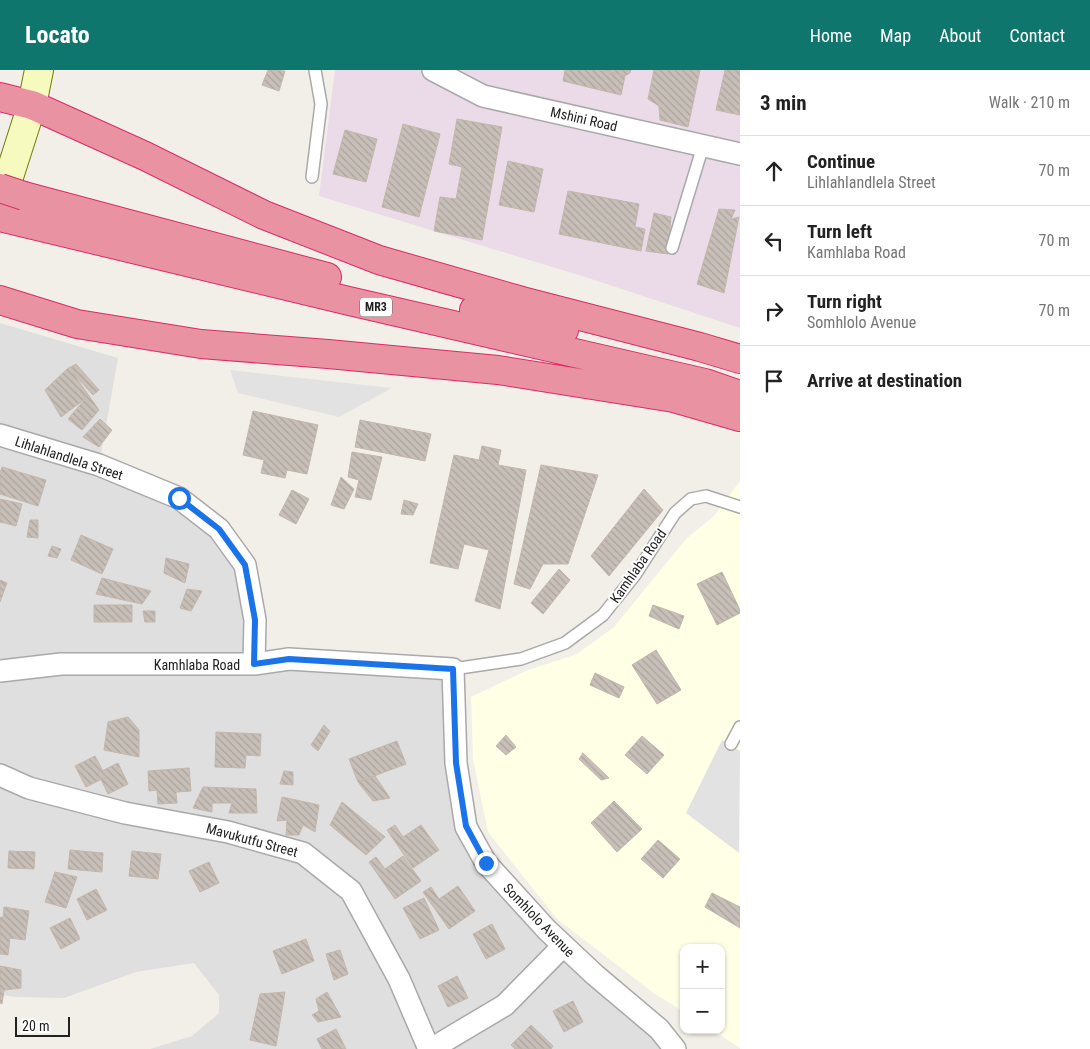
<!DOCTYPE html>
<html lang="en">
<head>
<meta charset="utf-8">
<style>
  body { margin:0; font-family:"Roboto Condensed",sans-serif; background:#f2f2f2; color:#222 }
  .controls { position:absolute; right:15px; bottom:15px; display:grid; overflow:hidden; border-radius:10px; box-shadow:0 1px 4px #0004 }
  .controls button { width:45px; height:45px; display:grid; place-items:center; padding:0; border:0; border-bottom:1px solid #e0e0e0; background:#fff; color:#222; font:25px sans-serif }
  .scale { position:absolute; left:15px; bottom:12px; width:55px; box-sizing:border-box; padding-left:5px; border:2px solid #222; border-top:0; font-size:14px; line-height:18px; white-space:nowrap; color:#222; -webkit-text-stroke:4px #fff; paint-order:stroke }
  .stop { position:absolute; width:15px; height:15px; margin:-11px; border:4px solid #1a73e8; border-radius:50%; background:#fff }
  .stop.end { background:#1a73e8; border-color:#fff; box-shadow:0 1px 5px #0008 }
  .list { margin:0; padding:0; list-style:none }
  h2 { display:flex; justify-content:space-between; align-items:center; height:65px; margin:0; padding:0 20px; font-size:21px }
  h2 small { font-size:16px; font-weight:400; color:#767676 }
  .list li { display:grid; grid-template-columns:32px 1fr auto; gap:15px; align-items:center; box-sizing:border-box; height:70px; padding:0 20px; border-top:1px solid #e0e0e0 }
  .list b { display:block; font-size:19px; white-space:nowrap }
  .list p { margin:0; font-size:16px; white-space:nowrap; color:#767676 }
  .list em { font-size:16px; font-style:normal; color:#767676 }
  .icon { flex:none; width:28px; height:28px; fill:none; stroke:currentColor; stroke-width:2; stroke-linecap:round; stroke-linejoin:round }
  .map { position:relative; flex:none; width:740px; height:979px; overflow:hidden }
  header { display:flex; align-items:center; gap:30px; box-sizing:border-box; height:70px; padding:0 25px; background:#0f766e; color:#fff }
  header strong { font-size:24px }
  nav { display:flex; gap:28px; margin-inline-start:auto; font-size:18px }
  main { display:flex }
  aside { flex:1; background:#fff }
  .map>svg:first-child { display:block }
  .residential { fill:#e0dfdf }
  .industrial { fill:#ebdbe8 }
  .education { fill:#ffffe5 }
  .parking { fill:#e2e2e2 }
  .building { fill:url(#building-back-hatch); stroke:#c4b6ab }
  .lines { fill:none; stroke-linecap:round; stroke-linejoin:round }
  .lane-casing { stroke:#a9a9a9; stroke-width:14 }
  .street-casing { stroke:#a9a9a9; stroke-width:24 }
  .secondary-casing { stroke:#707d05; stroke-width:30 }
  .highway-casing { stroke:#dc2a67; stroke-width:30 }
  .lane { stroke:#fff; stroke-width:11 }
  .street { stroke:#fff; stroke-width:21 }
  .secondary { stroke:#f7fabf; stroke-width:28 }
  .highway { stroke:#e892a2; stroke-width:28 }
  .highway-bridge-casing { stroke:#dc2a67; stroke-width:30; stroke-linecap:butt }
  .highway-bridge { stroke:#e892a2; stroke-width:28 }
  .route { stroke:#1a73e8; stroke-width:6 }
  .labels { text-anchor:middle; stroke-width:4; stroke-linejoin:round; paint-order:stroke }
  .shield { fill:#fff; stroke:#646464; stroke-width:1 }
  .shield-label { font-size:12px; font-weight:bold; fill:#222 }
  .street-label { font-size:14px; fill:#222; stroke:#fff }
</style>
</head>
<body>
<header>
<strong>Locato</strong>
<nav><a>Home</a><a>Map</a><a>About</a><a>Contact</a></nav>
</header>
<main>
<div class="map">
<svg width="740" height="979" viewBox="0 0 740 979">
  <defs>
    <pattern id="building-back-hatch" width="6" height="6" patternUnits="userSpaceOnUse" patternTransform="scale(1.25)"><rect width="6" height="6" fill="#c7bfb8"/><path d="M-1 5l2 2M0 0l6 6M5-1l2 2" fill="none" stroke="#aba49e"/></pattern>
  </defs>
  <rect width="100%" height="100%" fill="#f2efe9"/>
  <!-- residential -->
  <path class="residential" d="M0 253 118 288 99 395 194 431 249 486 254 594 453 599 456 693 486 793 675 979H150L192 966 219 943V925L194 893 136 902 64 928 18 927 0 925Z"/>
  <!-- industrial -->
  <path class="industrial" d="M335 0H740V258L585 207 319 126Z"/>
  <!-- education -->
  <path class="education" d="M740 411V978L712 960H721V878H684V942L655 924 557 849 488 762 473 689 471 627 528 600 577 584 614 557 686 469 714 446Z"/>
  <!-- parking -->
  <path class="parking" d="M230 300 392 318 339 347 238 323Z
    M722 670 740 681 739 783 686 743Z"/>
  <!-- building -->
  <path class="building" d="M268 0 285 1 279 21 262 15Z
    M565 0H598L625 6 621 25 563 11Z
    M602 0H631L630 3 625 6Z
    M654 0H700L688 57 660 50 659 36 648 29Z
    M725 0H740V45L716 40Z
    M457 49 502 57 482 170 434 161 440 127 456 129 462 97 449 94Z
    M403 54 440 64 419 147 382 137Z
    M345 60 377 69 366 112 333 104Z
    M508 91 543 99 534 142 499 135Z
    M568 121 639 134 635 157 645 159 641 181 559 164Z
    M719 139 735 140 731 149 739 147 724 223 697 214Z
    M654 143 671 147 668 184 646 181Z
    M76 294 99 320 93 325 73 303 99 340 82 360 68 349 85 329 61 347 45 320 67 299Z
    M253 341 318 355 307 404 287 400 285 408 261 403 264 390 243 385Z
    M100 349 112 360 99 377 83 367Z
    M360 350 431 364 425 391 355 377Z
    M482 376 501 380 498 395 526 400 500 539 475 531 489 480 464 474 458 499 430 493 454 385 479 390Z
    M352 382 382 387 371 430 355 427 359 410 348 407Z
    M541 395 598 405 568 494H543L530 519 514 514Z
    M2 397 46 410 38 436 0 424V403Z
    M341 407 354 419 344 439 331 435Z
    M644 419 663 440 609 506 591 486Z
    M292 420 309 429 296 454 279 445Z
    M0 429 22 434 16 456 0 452Z
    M404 430 418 434 413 445 401 444Z
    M30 450H38V468L27 467Z
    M81 465 113 479 102 504 71 490Z
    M52 476 61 479 57 488 48 486Z
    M166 488 189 494 185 513 164 503Z
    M559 499 570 510 543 544 531 533Z
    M722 502 740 540V543L717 555 697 514Z
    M102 508 151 521 142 534 96 524Z
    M0 510 7 513 0 532Z
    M187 519 202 521 191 541 180 538Z
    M94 535H132V552H94Z
    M653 535 684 546 679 559 649 546Z
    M143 541H155V552H145Z
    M656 580 681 620 657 634 632 595Z
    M595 603 624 617 619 628 590 615Z
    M128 647 139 660V687L104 680 108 652Z
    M324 655 330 661 318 681 311 675Z
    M216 662 261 664 260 686 246 685 245 698 215 697Z
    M506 665 516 677 506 685 496 676Z
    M642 666 664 685 647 704 625 685Z
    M397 671 406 694 358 712 349 689Z
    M583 683 609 708 601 710 579 689Z
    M95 686 106 707 86 717 75 696Z
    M118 693 128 714 108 724 98 703Z
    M189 698 191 721 176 722 177 733 158 734 157 720 149 721 148 701Z
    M284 701 293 702V715L280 714Z
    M375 706 390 728 373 731 358 712Z
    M203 717 256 719 257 743H229L232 733H212V742L193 738Z
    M282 727 319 735 315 762 303 755 299 765H286L287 750 277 751Z
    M614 731 642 759 617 782 591 753Z
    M342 732 385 767 366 785 330 755Z
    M395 755 403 767 421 755 439 780 413 798 387 760Z
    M658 770 680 789 663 808 641 789Z
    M70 780 103 783 102 802 68 799Z
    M9 781 35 782 34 799 8 798Z
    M132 781 161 784 158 809 129 806Z
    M403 786 421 811 395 829 369 792 376 787 385 799Z
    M209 792 219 813 200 822 189 801Z
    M55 802 77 807 66 838 45 832Z
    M458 816 475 841 449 859 423 822 431 817 439 829Z
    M96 819 107 840 87 850 77 829Z
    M712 823 740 837V858L705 837Z
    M424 828 439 860 420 869 403 838Z
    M4 837 29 841 25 870 10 868 8 885 0 884V847L3 848Z
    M70 848 80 869 61 879 50 858Z
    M492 854 505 879 486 889 473 864Z
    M306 869 314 891 282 904 273 881Z
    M340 880 348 904 334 910 326 884Z
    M0 896 21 900V918L4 920 2 934 0 933Z
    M457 906 468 928 448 937 438 916Z
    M285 922 276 976 250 970 260 924Z
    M327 922 341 947 318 952 312 945 319 941 316 929Z
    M573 931 583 952 564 962 553 941Z
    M531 955 553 976 551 979H515L511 975Z
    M336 959 346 979H322L317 969Z"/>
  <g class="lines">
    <defs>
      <path id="lane" d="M312 107 321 34 315 0
        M672 178 703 76
        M453 599 521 589 565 573 603 545 635 505 675 443 691 429 706 426 740 437
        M731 674 740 657"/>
      <path id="street" d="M433 0 483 26 740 84
        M0 365 99 395 179 428 219 459 245 495 255 550 254 594
        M0 601 61 594H254L289 589 453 599 456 693 466 757 486 793 547 860 595 905 659 959 675 979
        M0 705 29 718 125 743 228 762 303 783 351 821 399 909 429 979
        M431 979 505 935 563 876"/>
      <path id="secondary" d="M0 135 32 35 39 0"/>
      <path id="highway" d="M0 27 32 35 145 86 264 145 379 190 522 231 700 277 740 289
        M24 126 327 207
        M0 147 349 231 705 313 740 325
        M0 230 77 254 201 274 328 284 498 300 674 328 740 347
        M474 240 564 260"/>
    </defs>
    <!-- lane casing -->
    <use href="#lane" class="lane-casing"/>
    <!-- street casing -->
    <use href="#street" class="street-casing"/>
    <!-- secondary casing -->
    <use href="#secondary" class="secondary-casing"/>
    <!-- highway casing -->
    <use href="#highway" class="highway-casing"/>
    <!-- lane -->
    <use href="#lane" class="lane"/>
    <!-- street -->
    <use href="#street" class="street"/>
    <!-- secondary -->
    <use href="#secondary" class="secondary"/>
    <!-- highway -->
    <use href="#highway" class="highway"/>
    <defs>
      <path id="highway-bridge" d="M0 118 24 126"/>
    </defs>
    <!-- highway-bridge casing -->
    <use href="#highway-bridge" class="highway-bridge-casing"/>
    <!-- highway-bridge -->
    <use href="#highway-bridge" class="highway-bridge"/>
  </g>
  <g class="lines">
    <!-- route -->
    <path class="route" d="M179 428 219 459 245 495 255 550 254 594 289 589 453 599 456 693 466 756 486 793"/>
  </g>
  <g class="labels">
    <!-- shield labels -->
    <rect class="shield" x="360" y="227.5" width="32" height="19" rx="4"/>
    <g class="shield-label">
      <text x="376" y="241">MR3</text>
    </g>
    <!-- street labels -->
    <g class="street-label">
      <text transform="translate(584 49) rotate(13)" y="5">Mshini Road</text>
      <text transform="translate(69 388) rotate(18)" y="5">Lihlahlandlela Street</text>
      <text transform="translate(638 496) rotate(-55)" y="5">Kamhlaba Road</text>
      <text x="197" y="600">Kamhlaba Road</text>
      <text transform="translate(252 770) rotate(15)" y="5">Mavukutfu Street</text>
      <text transform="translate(539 850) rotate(46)" y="5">Somhlolo Avenue</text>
    </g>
  </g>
</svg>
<div class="controls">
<button>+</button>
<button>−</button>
</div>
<div class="scale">20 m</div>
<div class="stop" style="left:179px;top:428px"></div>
<div class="stop end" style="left:486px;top:793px"></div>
</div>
<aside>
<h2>3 min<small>Walk · 210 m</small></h2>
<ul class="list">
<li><svg class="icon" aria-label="ahead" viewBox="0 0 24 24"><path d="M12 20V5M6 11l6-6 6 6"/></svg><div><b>Continue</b><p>Lihlahlandlela Street</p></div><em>70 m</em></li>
<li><svg class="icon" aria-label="left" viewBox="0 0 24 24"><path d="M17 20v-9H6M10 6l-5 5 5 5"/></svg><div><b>Turn left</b><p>Kamhlaba Road</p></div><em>70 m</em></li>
<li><svg class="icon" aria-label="right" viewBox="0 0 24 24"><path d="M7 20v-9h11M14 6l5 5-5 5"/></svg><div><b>Turn right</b><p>Somhlolo Avenue</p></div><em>70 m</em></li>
<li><svg class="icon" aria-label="arrive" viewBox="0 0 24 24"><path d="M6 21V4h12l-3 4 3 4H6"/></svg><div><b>Arrive at destination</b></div></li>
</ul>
</aside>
</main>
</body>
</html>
